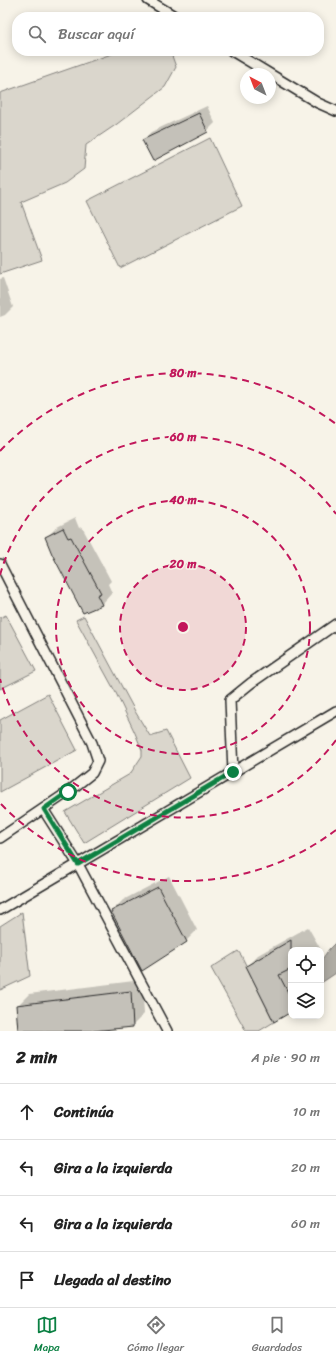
<!DOCTYPE html>
<html lang="es">
<head>
<meta charset="utf-8">
<style>
  body { margin:0; font-family:Sriracha,sans-serif; background:#f2f2f2; color:#222 }
  .controls { position:absolute; right:12px; bottom:12px; display:grid; overflow:hidden; border-radius:8px; box-shadow:0 2px 10px #0003 }
  .controls button { width:36px; height:36px; display:grid; place-items:center; padding:0; border:0; border-bottom:1px solid #e0e0e0; background:#fff; color:#222; font:20px sans-serif }
  .compass { position:absolute; left:240px; top:68px; width:36px; height:36px; border-radius:50%; background:#fff; box-shadow:0 2px 10px #0003; rotate:318deg }
  .stop { position:absolute; width:12px; height:12px; margin:-9px; border:3px solid #0b8043; border-radius:50%; background:#fff }
  .stop.end { background:#0b8043; border-color:#fff; box-shadow:0 1px 4px #0008 }
  .list { margin:0; padding:0; list-style:none }
  h2 { display:flex; justify-content:space-between; align-items:center; height:52px; margin:0; padding:0 16px; font-size:17px }
  h2 small { font-size:13px; font-weight:400; color:#767676 }
  .list li { display:grid; grid-template-columns:26px 1fr auto; gap:12px; align-items:center; box-sizing:border-box; height:56px; padding:0 16px; border-top:1px solid #e0e0e0 }
  .list b { display:block; font-size:15px; white-space:nowrap }
  .list em { font-size:13px; font-style:normal; color:#767676 }
  .icon { flex:none; width:22px; height:22px; fill:none; stroke:currentColor; stroke-width:2; stroke-linecap:round; stroke-linejoin:round }
  .map { position:relative; flex:none; width:336px; height:1031px; overflow:hidden }
  .search { position:absolute; background:#fff; box-shadow:0 2px 10px #0003; left:12px; right:12px; top:12px; height:44px; display:flex; align-items:center; gap:10px; box-sizing:border-box; padding:0 14px; border-radius:16px; color:#767676; font-size:15px }
  .sheet { height:276px; background:#fff }
  nav { display:flex; justify-content:space-around; align-items:center; box-sizing:border-box; height:56px; border-top:1px solid #e0e0e0; background:#fff; font-size:11px; color:#767676 }
  nav a { display:grid; justify-items:center; gap:2px }
  nav .on { color:#0b8043 }
  .map>svg:first-child { display:block }
  .green { fill:#dad6cc; stroke:#82807c }
  .water { fill:#afaca4; stroke:#7a7874 }
  .shadow { fill:#0003 }
  .building { fill:#c4c1b9; stroke:#2b2b2b }
  .lines { fill:none; stroke-linecap:round; stroke-linejoin:round }
  .service-casing { stroke:#2b2b2b; stroke-width:12 }
  .service { stroke:#f7f3e8; stroke-width:9 }
  .route { stroke:#0b8043; stroke-width:5 }
  .ring { fill:none; stroke:#c2185b; stroke-width:2; stroke-dasharray:7 5 }
  .centre { fill:#c2185b; stroke:#f7f3e8; stroke-width:2 }
  .ring-label { font-size:12px; text-anchor:middle; font-weight:bold; fill:#c2185b; stroke:#f7f3e8; stroke-width:3; stroke-linejoin:round; paint-order:stroke }
</style>
</head>
<body>
<div class="map">
<svg width="336" height="1031" viewBox="0 0 336 1031">
  <rect width="100%" height="100%" fill="#f7f3e8"/>
  <filter id="ink" filterUnits="userSpaceOnUse"><feTurbulence type="fractalNoise" baseFrequency=".025" numOctaves="2"/><feDisplacementMap in="SourceGraphic" scale="8" xChannelSelector="R" yChannelSelector="G"/><feConvolveMatrix kernelMatrix="1 2 1 2 8 2 1 2 1" color-interpolation-filters="sRGB"/></filter>
  <g filter="url(#ink)">
    <!-- green -->
    <path class="green" d="M120 51H166L172 56 176 67 165 87 117 124 86 145 84 169 65 183 21 202 42 260 0 274V93Z
      M210 138 242 206 120 268 87 201Z
      M6 615 36 671 0 689V618Z
      M84 616 136 713 150 736 166 731 190 778 84 843 65 812 130 774 142 756V750L135 733 116 693 76 620Z
      M48 694 77 750 0 792V720Z
      M22 912 30 976 0 990V926Z
      M238 951 241 955 274 1022 259 1031H246L211 968Z"/>
    <!-- water -->
    <path class="water" d="M335 943 336 973 321 983V961L329 949Z"/>
    <!-- shadow -->
    <path class="shadow" d="M207 106 215 123 207 131 143 140 151 132Z
      M3 278 13 307 5 315 0 317V279Z
      M75 518 79 528 82 527 111 581 108 584 112 593 102 604 83 612 46 538 57 527Z
      M169 876 197 930 186 941 112 911 123 900Z
      M308 927 320 948 318 950H291V1011L247 966 258 955Z
      M142 980 144 1014 132 1026 109 1028V1031H19L17 1006 29 994Z"/>
    <!-- building -->
    <path class="building" d="M199 113 208 132 153 161 142 140Z
      M63 528 68 538 71 537 101 593 97 595 102 605 83 613 52 554 45 537Z
      M158 887 187 942 142 971 111 911Z
      M291 940V969L279 975 291 998V1012L274 1022 246 966Z
      M131 991 133 1027 93 1031H18L16 1005Z"/>
    <g class="lines">
      <defs>
        <path id="service" d="M148 0 176 17
          M232 51 270 74
          M270 74 318 103 336 111
          M0 564 92 743 98 761 92 773 68 792 0 838
          M233 772 230 700 251 683 336 624
          M43 809 78 864 167 1031
          M0 910 336 711"/>
      </defs>
      <!-- service casing -->
      <use href="#service" class="service-casing"/>
      <!-- service -->
      <use href="#service" class="service"/>
    </g>
  </g>
  <g class="lines" filter="url(#ink)">
    <!-- route -->
    <path class="route" d="M68 792 44 809 78 864 233 772"/>
  </g>
  <!-- distance rings -->
  <circle cx="183" cy="627" r="63" fill="#c2185b" fill-opacity=".12"/>
  <g class="ring">
    <circle cx="183" cy="627" r="63"/>
    <circle cx="183" cy="627" r="127"/>
    <path d="M336 740A190 190 0 0 1 0 679M0 575A190 190 0 0 1 336 514"/>
    <path d="M336 830A254 254 0 0 1 0 803M0 451A254 254 0 0 1 336 424"/>
  </g>
  <circle cx="183" cy="627" r="6" class="centre"/>
  <g class="ring-label">
    <text x="183" y="377">80 m</text>
    <text x="183" y="441">60 m</text>
    <text x="183" y="504">40 m</text>
    <text x="183" y="568">20 m</text>
  </g>
</svg>
<div class="controls">
<button><svg class="icon" aria-label="locate" viewBox="0 0 24 24"><circle cx="12" cy="12" r="6"/><path d="M12 2v4M12 18v4M2 12h4M18 12h4"/></svg></button>
<button><svg class="icon" aria-label="layers" viewBox="0 0 24 24"><path d="M12 4l9 5-9 5-9-5zM3 14l9 5 9-5"/></svg></button>
</div>
<svg class="compass" viewBox="-18 -18 36 36"><path d="M0-13l5 13h-10z" fill="#e53935"/><path d="M0 13l5-13h-10z" fill="#767676"/></svg>
<div class="stop" style="left:68px;top:792px"></div>
<div class="stop end" style="left:233px;top:772px"></div>
<div class="search"><svg class="icon" aria-label="search" viewBox="0 0 24 24"><circle cx="10" cy="10" r="6"/><path d="M15 15l6 6"/></svg>Buscar aquí</div>
</div>
<section class="sheet">
<h2>2 min<small>A pie · 90 m</small></h2>
<ul class="list">
<li><svg class="icon" aria-label="ahead" viewBox="0 0 24 24"><path d="M12 20V5M6 11l6-6 6 6"/></svg><div><b>Continúa</b></div><em>10 m</em></li>
<li><svg class="icon" aria-label="left" viewBox="0 0 24 24"><path d="M17 20v-9H6M10 6l-5 5 5 5"/></svg><div><b>Gira a la izquierda</b></div><em>20 m</em></li>
<li><svg class="icon" aria-label="left" viewBox="0 0 24 24"><path d="M17 20v-9H6M10 6l-5 5 5 5"/></svg><div><b>Gira a la izquierda</b></div><em>60 m</em></li>
<li><svg class="icon" aria-label="arrive" viewBox="0 0 24 24"><path d="M6 21V4h12l-3 4 3 4H6"/></svg><div><b>Llegada al destino</b></div></li>
</ul>
</section>
<nav>
<a class="on"><svg class="icon" aria-label="map" viewBox="0 0 24 24"><path d="M3 6l6-2 6 2 6-2v14l-6 2-6-2-6 2zM9 4v14M15 6v14"/></svg>Mapa</a>
<a><svg class="icon" aria-label="directions" viewBox="0 0 24 24"><path d="M12 3l9 9-9 9-9-9zM9 14v-3h6M13 9l2 2-2 2"/></svg>Cómo llegar</a>
<a><svg class="icon" aria-label="saved" viewBox="0 0 24 24"><path d="M7 4h10v16l-5-4-5 4z"/></svg>Guardados</a>
</nav>
</body>
</html>
